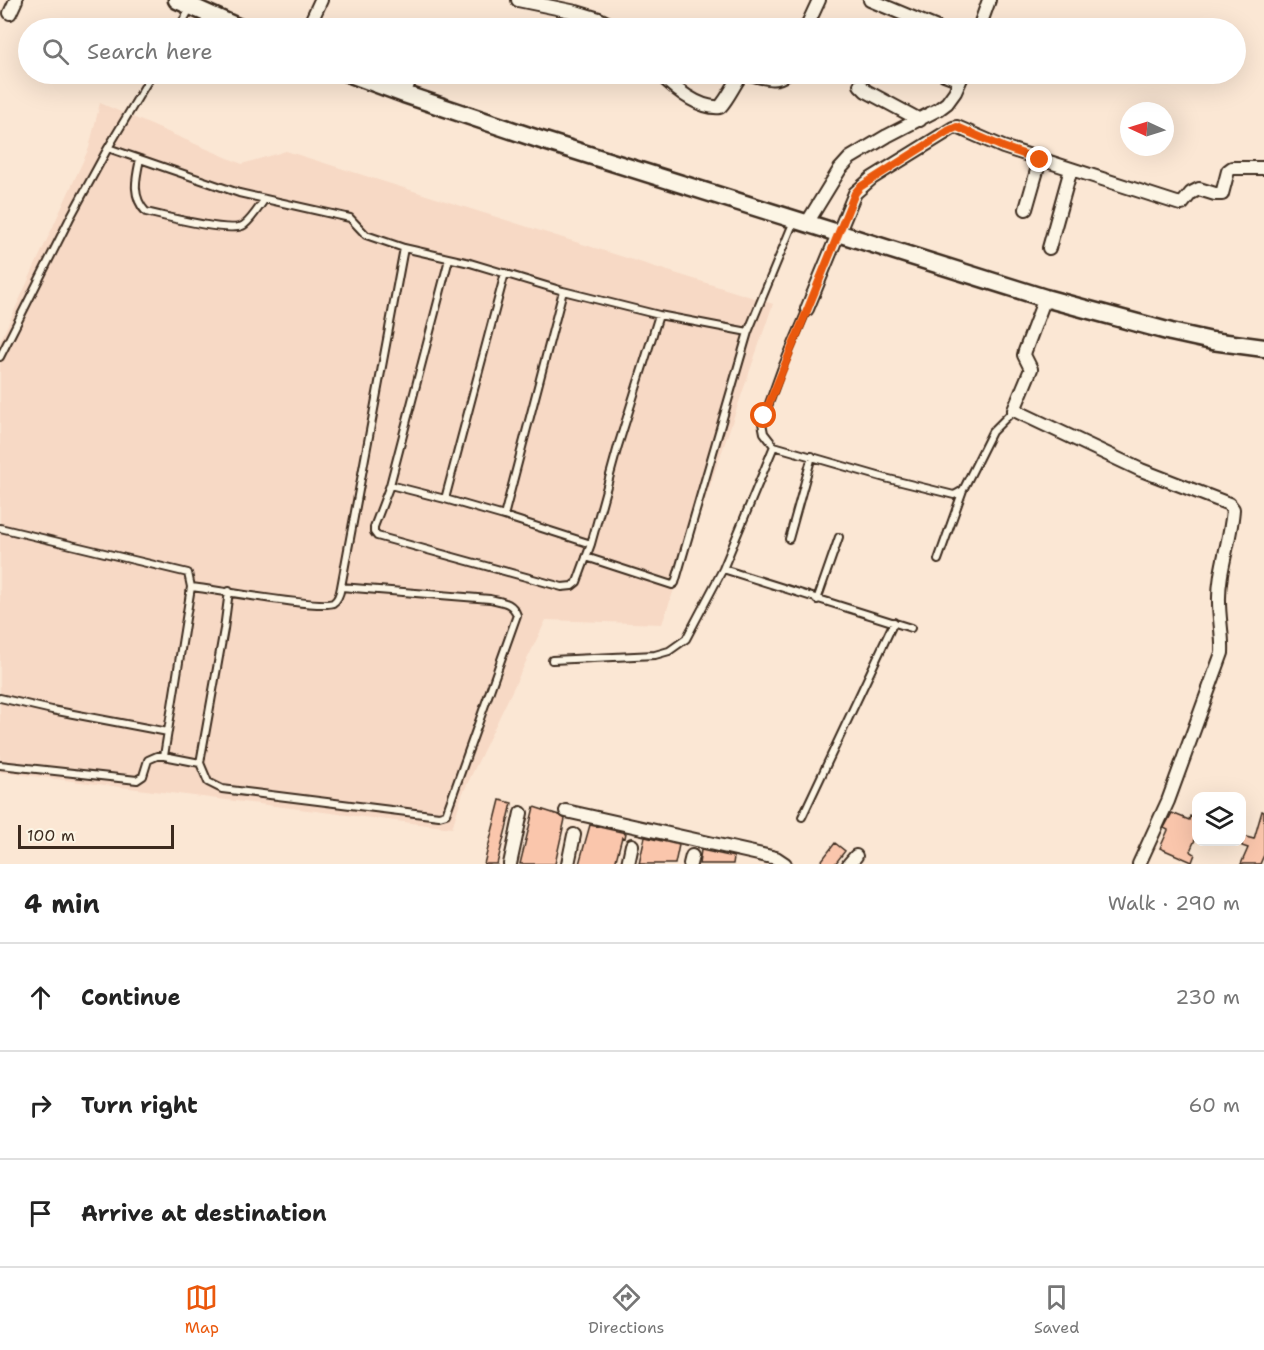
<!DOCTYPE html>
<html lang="en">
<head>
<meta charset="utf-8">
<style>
  body { margin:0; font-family:"Shantell Sans",sans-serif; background:#f6f6f6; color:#222 }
  .controls { position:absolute; right:18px; bottom:18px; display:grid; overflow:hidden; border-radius:12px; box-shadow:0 6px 24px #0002 }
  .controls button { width:54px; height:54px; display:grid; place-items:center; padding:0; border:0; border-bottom:2px solid #e0e0e0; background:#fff; color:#222; font:30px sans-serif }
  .compass { position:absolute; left:1120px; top:102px; width:54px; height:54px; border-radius:50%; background:#fff; box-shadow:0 6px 24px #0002; rotate:274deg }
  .scale { position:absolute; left:18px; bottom:15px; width:156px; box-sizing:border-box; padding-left:6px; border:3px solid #3b2a1e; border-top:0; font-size:16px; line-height:21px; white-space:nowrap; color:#3b2a1e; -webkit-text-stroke:4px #fcf5e5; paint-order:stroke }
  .stop { position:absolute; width:18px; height:18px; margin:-14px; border:4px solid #ea580c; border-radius:50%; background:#fff }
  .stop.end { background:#ea580c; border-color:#fff; box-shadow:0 2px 6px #0008 }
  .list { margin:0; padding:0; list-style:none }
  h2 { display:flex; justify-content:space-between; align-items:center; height:78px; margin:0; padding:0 24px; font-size:26px }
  h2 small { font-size:20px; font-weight:400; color:#767676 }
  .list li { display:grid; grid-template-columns:39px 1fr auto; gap:18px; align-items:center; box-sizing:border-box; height:108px; padding:0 24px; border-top:2px solid #e0e0e0 }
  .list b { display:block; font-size:22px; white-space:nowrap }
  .list em { font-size:20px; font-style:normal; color:#767676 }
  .icon { flex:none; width:33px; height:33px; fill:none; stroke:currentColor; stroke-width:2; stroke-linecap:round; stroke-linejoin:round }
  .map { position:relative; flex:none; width:1264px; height:864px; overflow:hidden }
  .search { position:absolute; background:#fff; box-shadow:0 6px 24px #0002; left:18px; right:18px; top:18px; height:66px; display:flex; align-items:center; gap:15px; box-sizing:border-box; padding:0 21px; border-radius:33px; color:#767676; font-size:22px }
  .sheet { height:402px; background:#fff }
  nav { display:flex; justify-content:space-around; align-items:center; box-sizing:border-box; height:84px; border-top:2px solid #e0e0e0; background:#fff; font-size:16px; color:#767676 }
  nav a { display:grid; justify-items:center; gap:3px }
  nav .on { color:#ea580c }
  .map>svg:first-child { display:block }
  .built { fill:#f7d9c5 }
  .building { fill:#fac6ac; stroke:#3b2a1e; stroke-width:1.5 }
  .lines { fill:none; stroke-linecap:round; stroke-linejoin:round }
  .lane-casing { stroke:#3b2a1e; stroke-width:10 }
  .street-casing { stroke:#3b2a1e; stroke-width:16 }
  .secondary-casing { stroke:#3b2a1e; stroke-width:21 }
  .lane { stroke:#fcf5e5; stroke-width:6 }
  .street { stroke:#fcf5e5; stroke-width:12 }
  .secondary { stroke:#fcf5e5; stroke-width:16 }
  .route { stroke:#ea580c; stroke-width:8 }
</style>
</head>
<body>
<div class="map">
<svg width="1264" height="864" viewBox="0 0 1264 864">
  <rect width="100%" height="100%" fill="#fbe7d4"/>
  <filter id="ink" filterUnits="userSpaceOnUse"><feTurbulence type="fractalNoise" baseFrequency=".0167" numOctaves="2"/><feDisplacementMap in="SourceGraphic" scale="12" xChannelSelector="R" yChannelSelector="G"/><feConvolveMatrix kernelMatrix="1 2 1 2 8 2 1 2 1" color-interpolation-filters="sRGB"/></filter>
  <g filter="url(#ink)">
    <!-- built -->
    <path class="built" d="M100 103 242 164 286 151 773 304 662 624 546 620 462 795 452 828 0 772V342L89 148Z"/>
    <!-- building -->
    <path class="building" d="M500 800 512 803 506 829 497 864H484Z
      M534 807 559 815 565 819 555 864H520Z
      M1262 811 1264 812V855L1260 864H1241L1248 848 1242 846V836L1254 839Z
      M1172 813 1189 820 1190 816 1197 819V835L1190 851 1195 854 1192 862 1160 848 1168 830 1164 828Z
      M590 825 626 833 625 838 622 837 615 864H579Z
      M645 837 679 845 675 864H639Z
      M835 843 845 851 835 864H819Z
      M701 850 734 857 733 864H699Z"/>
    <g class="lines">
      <defs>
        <path id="lane" d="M179 28 191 7
          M152 74 108 148 239 193 350 218 366 235 404 248 470 263 563 291 659 315 748 332
          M140 159C136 178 131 196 146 212 163 216 232 234 244 225 252 219 259 207 265 199
          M563 291 504 516 591 544
          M807 309 781 370 762 423 764 433 774 446 885 478 954 495 963 490 992 432 1014 410
          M0 357 71 216 108 148
          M390 485 374 527V532L377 536 562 587 572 586 577 582 591 544 618 446 659 315
          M445 499 390 485 449 259
          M504 516 445 499 505 273
          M0 528 188 573 191 587 164 756
          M789 539 812 456
          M586 557 672 585 675 583 748 332 794 221
          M938 560 963 490
          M723 569 911 628
          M191 587C212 589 320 609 333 603 338 600 340 593 341 587L490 599C503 602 512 602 517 615L446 814 439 816 222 789 208 782 200 763 224 629 229 591
          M341 587 404 248
          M817 600 839 537
          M552 660 655 655 669 651 686 639 723 569 774 446
          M0 698 52 710 168 732
          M0 765 137 780 143 776 148 760 157 756H164L200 763
          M802 817 894 622"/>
        <path id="street" d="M518 0 576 12 599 19 617 28
          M870 0 937 28
          M10 13 16 0
          M308 28 321 0
          M806 28 819 0
          M979 28 989 0
          M660 74C674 88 699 109 720 107 729 97 734 84 742 74
          M749 74C760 76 776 83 785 74
          M944 74 960 80
          M860 85 866 91 920 120
          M404 94 412 74
          M1026 209 1040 160
          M807 223 840 169 850 158 887 136 939 109 947 103 955 92 963 74
          M1049 248 1071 169
          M1045 298 1025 351 1024 355 1031 369 1014 410 1141 470 1229 504 1233 509C1231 540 1218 570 1219 602 1219 619 1223 636 1222 653L1168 801 1139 864
          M807 309 855 193 872 178 953 128 957 127 1003 147 1177 203 1182 204 1191 193 1199 189 1215 194H1222L1228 171 1232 168H1264
          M566 811 776 858 785 864
          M510 864 521 813
          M568 864 574 835
          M628 864 632 845
          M690 864 692 856
          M849 864 856 856"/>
        <path id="secondary" d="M177 0 240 28
          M350 74 404 94 538 139 1045 298 1171 332 1212 341 1264 348"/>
      </defs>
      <!-- lane casing -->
      <use href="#lane" class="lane-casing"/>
      <!-- street casing -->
      <use href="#street" class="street-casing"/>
      <!-- secondary casing -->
      <use href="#secondary" class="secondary-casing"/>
      <!-- lane -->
      <use href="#lane" class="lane"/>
      <!-- street -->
      <use href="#street" class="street"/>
      <!-- secondary -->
      <use href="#secondary" class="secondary"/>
    </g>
  </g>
  <g class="lines" filter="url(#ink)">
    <!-- route -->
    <path class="route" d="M764 416 855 193 860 187 948 131 957 127 1003 147 1040 160"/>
  </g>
</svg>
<div class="controls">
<button><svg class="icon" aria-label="layers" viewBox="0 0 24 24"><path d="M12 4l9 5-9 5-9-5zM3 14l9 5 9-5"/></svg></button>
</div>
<svg class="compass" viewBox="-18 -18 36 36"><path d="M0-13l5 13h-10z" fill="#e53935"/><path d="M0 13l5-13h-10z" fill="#767676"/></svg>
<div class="scale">100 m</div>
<div class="stop" style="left:764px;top:416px"></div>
<div class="stop end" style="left:1040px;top:160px"></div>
<div class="search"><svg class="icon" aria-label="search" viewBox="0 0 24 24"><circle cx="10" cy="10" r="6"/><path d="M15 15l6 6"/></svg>Search here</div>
</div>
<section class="sheet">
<h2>4 min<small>Walk · 290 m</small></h2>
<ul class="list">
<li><svg class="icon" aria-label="ahead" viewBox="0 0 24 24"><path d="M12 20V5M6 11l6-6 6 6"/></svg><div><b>Continue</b></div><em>230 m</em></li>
<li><svg class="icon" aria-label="right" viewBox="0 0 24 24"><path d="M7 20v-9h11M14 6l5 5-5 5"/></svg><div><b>Turn right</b></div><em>60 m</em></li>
<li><svg class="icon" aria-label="arrive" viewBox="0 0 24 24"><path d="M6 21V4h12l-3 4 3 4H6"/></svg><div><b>Arrive at destination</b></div></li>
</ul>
</section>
<nav>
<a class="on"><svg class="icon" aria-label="map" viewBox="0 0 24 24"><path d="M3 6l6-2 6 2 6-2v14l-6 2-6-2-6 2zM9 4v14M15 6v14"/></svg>Map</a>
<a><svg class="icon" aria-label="directions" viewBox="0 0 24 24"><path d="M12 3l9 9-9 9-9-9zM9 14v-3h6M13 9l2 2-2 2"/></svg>Directions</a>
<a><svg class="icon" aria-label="saved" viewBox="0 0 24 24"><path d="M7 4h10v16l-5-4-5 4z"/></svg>Saved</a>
</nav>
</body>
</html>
